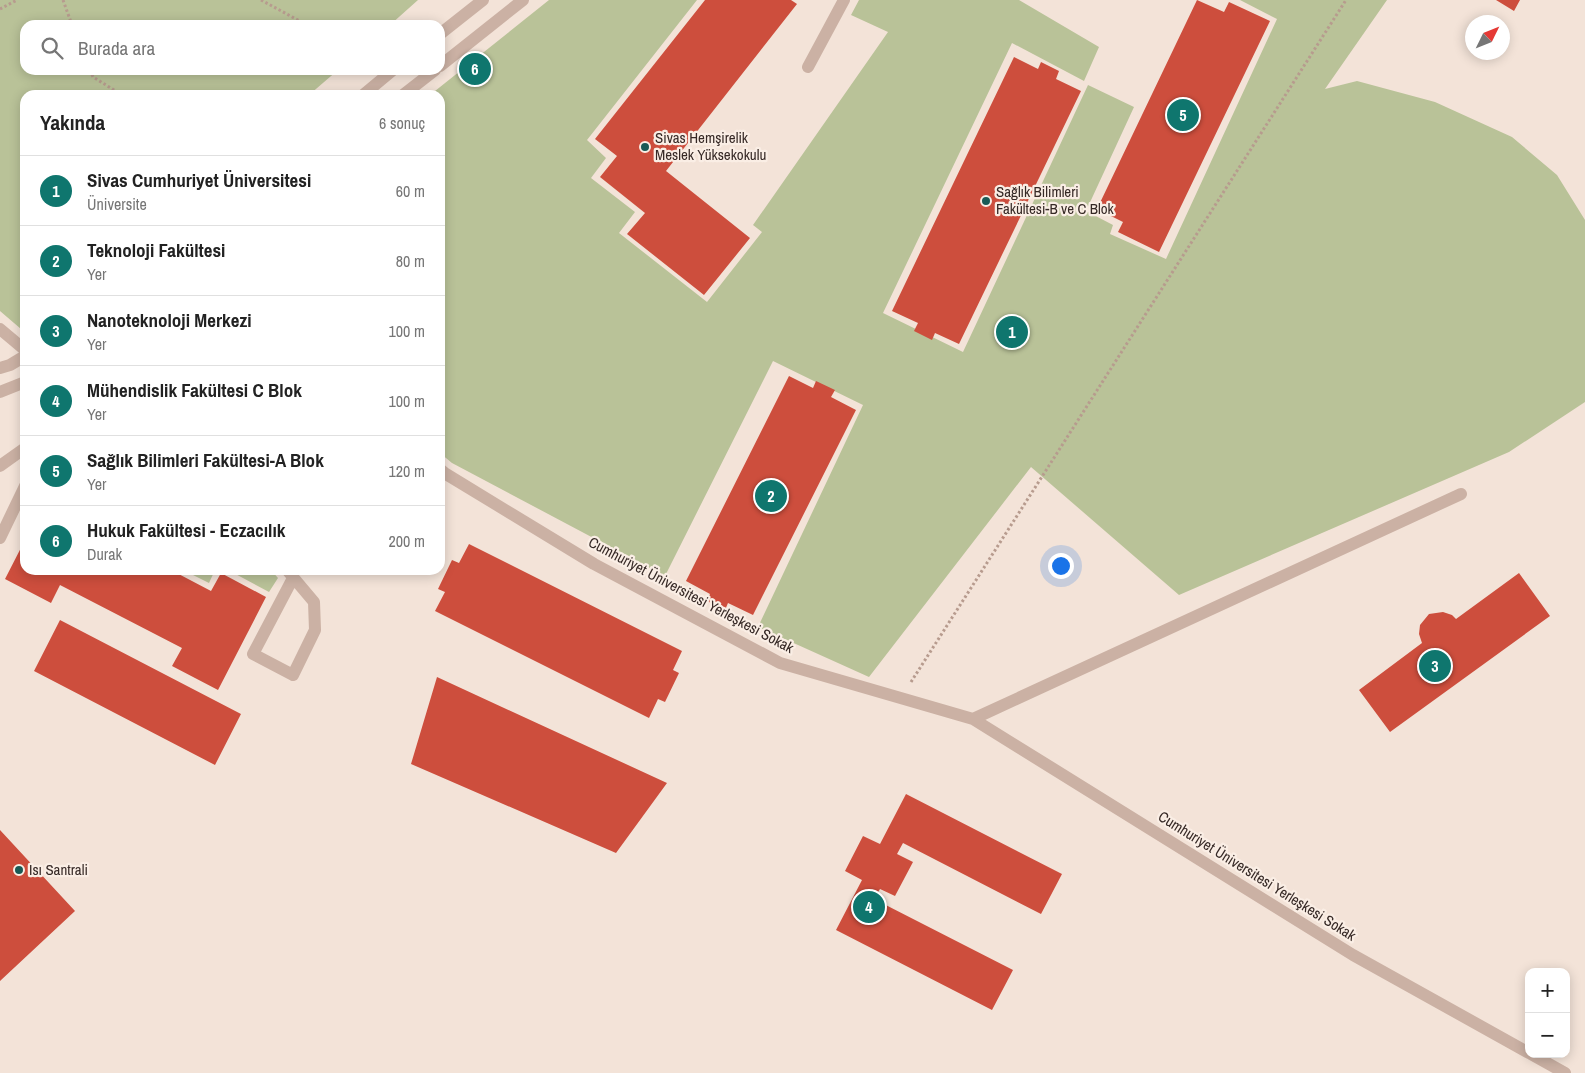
<!DOCTYPE html>
<html lang="tr">
<head>
<meta charset="utf-8">
<style>
  body { margin:0; font-family:"Archivo Narrow",sans-serif; background:#f2f2f2; color:#222 }
  .controls { position:absolute; right:15px; bottom:15px; display:grid; overflow:hidden; border-radius:10px; box-shadow:0 2px 12px #0003 }
  .controls button { width:45px; height:45px; display:grid; place-items:center; padding:0; border:0; border-bottom:1px solid #e0e0e0; background:#fff; color:#222; font:25px sans-serif }
  .compass { position:absolute; left:1465px; top:15px; width:45px; height:45px; border-radius:50%; background:#fff; box-shadow:0 2px 12px #0003; rotate:47deg }
  .you { position:absolute; left:1060px; top:565px; width:18px; height:18px; margin:-12px; border:4px solid #fff; border-radius:50%; background:#1a73e8; box-shadow:0 0 0 8px #1a73e833 }
  .badge { display:grid; place-items:center; width:32px; height:32px; border-radius:50%; background:#0f766e; color:#fff; font-size:16px; font-weight:700 }
  .pin { position:absolute; translate:-50% -50%; border:2px solid #fff; box-shadow:0 1px 5px #0006 }
  .list { margin:0; padding:0; list-style:none }
  h2 { display:flex; justify-content:space-between; align-items:center; height:65px; margin:0; padding:0 20px; font-size:21px }
  h2 small { font-size:16px; font-weight:400; color:#767676 }
  .list li { display:grid; grid-template-columns:32px 1fr auto; gap:15px; align-items:center; box-sizing:border-box; height:70px; padding:0 20px; border-top:1px solid #e0e0e0 }
  .list b { display:block; font-size:19px; white-space:nowrap }
  .list p { margin:0; font-size:16px; white-space:nowrap; color:#767676 }
  .list em { font-size:16px; font-style:normal; color:#767676 }
  .icon { flex:none; width:28px; height:28px; fill:none; stroke:currentColor; stroke-width:2; stroke-linecap:round; stroke-linejoin:round }
  .map { position:relative; flex:none; width:1585px; height:1073px; overflow:hidden }
  .search { position:absolute; background:#fff; box-shadow:0 2px 12px #0003; left:20px; top:20px; width:425px; height:55px; display:flex; align-items:center; gap:12px; box-sizing:border-box; padding:0 18px; border-radius:15px; color:#767676; font-size:19px }
  .panel { position:absolute; background:#fff; box-shadow:0 2px 12px #0003; left:20px; top:90px; width:425px; height:485px; border-radius:15px }
  .map>svg:first-child { display:block }
  .green { fill:#b9c298 }
  .building { fill:#cd4e3d }
  .lines { fill:none; stroke-linecap:round; stroke-linejoin:round }
  .path { stroke:#b79b8e; stroke-width:3; stroke-dasharray:2.5 2.5; stroke-linecap:butt }
  .service { stroke:#cbb1a4; stroke-width:12 }
  .minor { stroke:#cbb1a4; stroke-width:12 }
  .poi-dot { fill:#195a56; stroke:#faeee5; stroke-width:2 }
  .labels { text-anchor:middle; stroke-width:4.5; stroke-linejoin:round; paint-order:stroke }
  .poi-label { font-size:15px; fill:#362926; stroke:#faeee5; text-anchor:start }
  .street-label { font-size:15px; fill:#362926; stroke:#faeee5 }
</style>
</head>
<body>
<div class="map">
<svg width="1585" height="1073" viewBox="0 0 1585 1073">
  <rect width="100%" height="100%" fill="#f3e3d8"/>
  <!-- green -->
  <path class="green" d="M0 0H418L390 25H25V70H338L309 95H25V325L21 329 0 311Z
    M549 0H697L587 140 606 158 591 178 635 212 619 233 707 302 762 232 753 225 888 32 851 15 859 0H1019L1099 47 1084 81 1012 43 883 313 963 352 1088 85 1134 107 1086 211 1113 225 1110 234 1166 259 1277 19 1240 0H1387L1325 89 1357 81 1435 102 1512 137 1557 175 1585 220V402L1509 452 1179 595 1031 467 869 677 758 627 863 405 773 361 665 576 452 463 440 453V95H430Z
    M183 570H215L209 583Z
    M228 570H271L278 578 269 592Z"/>
  <!-- building -->
  <path class="building" d="M705 0H791L797 4 666 171 750 238 704 295 627 234 645 213 600 177 617 156 595 139Z
    M1197 0 1224 12 1229 2 1270 21 1159 252 1118 232 1123 222 1097 209Z
    M1496 0H1520L1514 11Z
    M1014 57 1038 69 1041 62 1059 71 1056 79 1081 91 959 344 935 333 932 340 914 331 918 323 892 311Z
    M789 376 813 388 816 381 835 390 831 397 856 410 753 615 728 603 725 610 707 601 710 594 686 581Z
    M25 540V570H171L211 591 221 573 266 597 218 690 172 666 182 648 60 585 51 603 5 579Z
    M469 544 682 651 673 670 679 673 665 702 658 699 649 718 435 611 445 592 438 589 452 560 459 563Z
    M1519 573 1550 616 1390 732 1359 690 1422 643 1419 634 1420 625 1429 614 1443 612 1452 615 1456 619Z
    M60 620 241 714 215 765 34 671Z
    M437 677 667 783 616 853 411 764Z
    M906 794 1062 874 1041 914 903 843 897 854 913 862 895 896 880 889 874 899 1013 970 992 1010 836 930 862 880 845 871 863 836 880 844Z
    M0 830 75 911 0 981Z"/>
  <g class="lines">
    <!-- path -->
    <path class="path" d="M63 0 72 25
      M261 0 307 25
      M0 9 17 0
      M90 70 93 77 122 95
      M911 682 1346 0"/>
    <!-- service -->
    <path class="service" d="M808 67 844 0
      M0 329 25 350
      M0 466 25 448
      M0 538 25 486
      M287 570 314 602 315 630 293 675 253 654 293 578"/>
    <!-- minor -->
    <path class="minor" d="M440 34 483 0
      M440 66 523 0
      M363 95 393 70
      M403 95 435 70
      M0 368 10 365 25 356
      M0 392 25 382
      M440 469 446 474 594 564 780 663 973 719 1461 494
      M973 719 1353 955 1529 1053
      M1531 1054 1565 1073"/>
  </g>
  <!-- markers -->
  <g class="poi-dot">
    <circle cx="645" cy="147" r="5"/>
    <circle cx="986" cy="201" r="5"/>
    <circle cx="19" cy="870" r="5"/>
  </g>
  <g class="labels">
    <!-- poi labels -->
    <g class="poi-label">
      <text x="655" y="143">Sivas Hemşirelik<tspan x="655" dy="17">Meslek Yüksekokulu</tspan></text>
      <text x="996" y="197">Sağlık Bilimleri<tspan x="996" dy="17">Fakültesi-B ve C Blok</tspan></text>
      <text x="29" y="875">Isı Santrali</text>
    </g>
    <!-- street labels -->
    <g class="street-label">
      <text transform="translate(691 595) rotate(28)" y="5">Cumhuriyet Üniversitesi Yerleşkesi Sokak</text>
      <text transform="translate(1257 876) rotate(32)" y="5">Cumhuriyet Üniversitesi Yerleşkesi Sokak</text>
    </g>
  </g>
</svg>
<div class="controls">
<button>+</button>
<button>−</button>
</div>
<svg class="compass" viewBox="-18 -18 36 36"><path d="M0-13l5 13h-10z" fill="#e53935"/><path d="M0 13l5-13h-10z" fill="#767676"/></svg>
<div class="you"></div>
<div class="pin badge" style="left:1012px;top:332px">1</div>
<div class="pin badge" style="left:771px;top:496px">2</div>
<div class="pin badge" style="left:1435px;top:666px">3</div>
<div class="pin badge" style="left:869px;top:907px">4</div>
<div class="pin badge" style="left:1183px;top:115px">5</div>
<div class="pin badge" style="left:475px;top:69px">6</div>
<div class="search"><svg class="icon" aria-label="search" viewBox="0 0 24 24"><circle cx="10" cy="10" r="6"/><path d="M15 15l6 6"/></svg>Burada ara</div>
<section class="panel">
<h2>Yakında<small>6 sonuç</small></h2>
<ul class="list">
<li><span class="badge">1</span><div><b>Sivas Cumhuriyet Üniversitesi</b><p>Üniversite</p></div><em>60 m</em></li>
<li><span class="badge">2</span><div><b>Teknoloji Fakültesi</b><p>Yer</p></div><em>80 m</em></li>
<li><span class="badge">3</span><div><b>Nanoteknoloji Merkezi</b><p>Yer</p></div><em>100 m</em></li>
<li><span class="badge">4</span><div><b>Mühendislik Fakültesi C Blok</b><p>Yer</p></div><em>100 m</em></li>
<li><span class="badge">5</span><div><b>Sağlık Bilimleri Fakültesi-A Blok</b><p>Yer</p></div><em>120 m</em></li>
<li><span class="badge">6</span><div><b>Hukuk Fakültesi - Eczacılık</b><p>Durak</p></div><em>200 m</em></li>
</ul>
</section>
</div>
</body>
</html>
